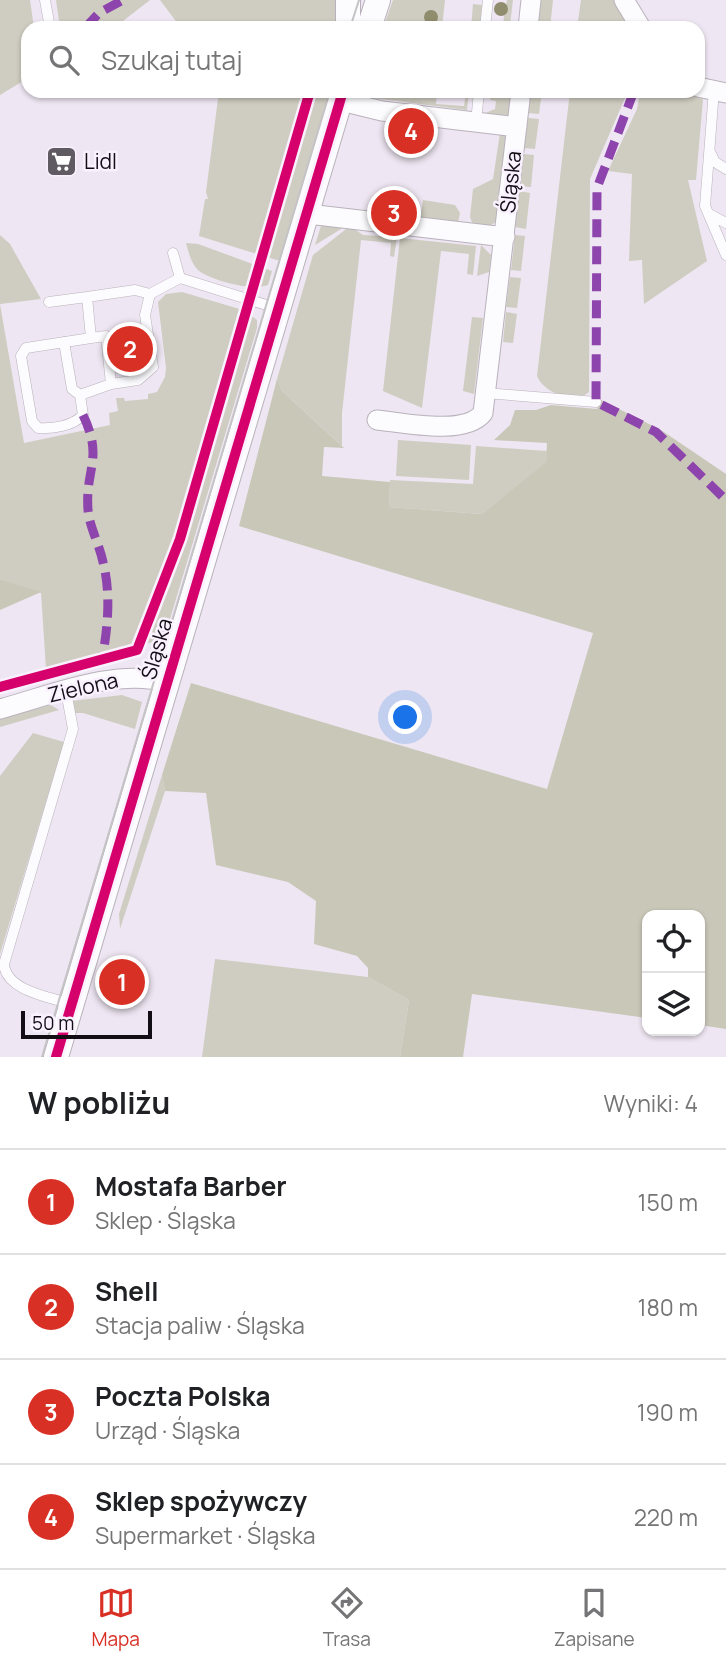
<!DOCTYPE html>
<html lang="pl">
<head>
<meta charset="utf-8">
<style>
  body { margin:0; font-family:Manrope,sans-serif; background:#f2f2f2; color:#202124 }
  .controls { position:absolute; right:21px; bottom:21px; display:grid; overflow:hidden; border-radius:14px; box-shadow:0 2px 5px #0004 }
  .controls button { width:63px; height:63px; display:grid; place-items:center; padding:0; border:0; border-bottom:2px solid #e0e0e0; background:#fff; color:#202124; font:35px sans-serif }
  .scale { position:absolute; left:21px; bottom:18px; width:131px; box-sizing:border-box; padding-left:7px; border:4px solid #130e15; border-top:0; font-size:19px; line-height:24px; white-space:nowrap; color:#130e15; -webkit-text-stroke:5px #faf1fe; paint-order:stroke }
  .you { position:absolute; left:406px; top:718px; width:24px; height:24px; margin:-18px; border:5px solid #fff; border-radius:50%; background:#1a73e8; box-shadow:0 0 0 10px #1a73e833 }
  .badge { display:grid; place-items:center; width:46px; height:46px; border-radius:50%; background:#d93025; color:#fff; font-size:23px; font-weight:700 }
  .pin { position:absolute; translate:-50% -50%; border:4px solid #fff; box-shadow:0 2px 7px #0006 }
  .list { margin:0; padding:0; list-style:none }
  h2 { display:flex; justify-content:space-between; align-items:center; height:91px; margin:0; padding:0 28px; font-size:30px }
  h2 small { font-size:23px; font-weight:400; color:#757577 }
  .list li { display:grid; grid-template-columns:46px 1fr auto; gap:21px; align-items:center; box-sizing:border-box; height:105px; padding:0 28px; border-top:2px solid #e0e0e0 }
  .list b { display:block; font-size:26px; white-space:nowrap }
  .list p { margin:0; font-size:23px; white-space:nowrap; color:#757577 }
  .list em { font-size:23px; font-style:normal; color:#757577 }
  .icon { flex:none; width:38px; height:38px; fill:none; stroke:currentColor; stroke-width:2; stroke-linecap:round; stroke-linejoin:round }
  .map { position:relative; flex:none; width:726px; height:1057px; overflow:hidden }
  .search { position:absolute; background:#fff; box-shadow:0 2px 5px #0004; left:21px; right:21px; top:21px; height:77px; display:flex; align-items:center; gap:18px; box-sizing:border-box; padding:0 24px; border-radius:21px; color:#757577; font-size:26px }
  .sheet { height:511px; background:#fff }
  nav { display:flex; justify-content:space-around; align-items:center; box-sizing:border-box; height:98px; border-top:2px solid #e0e0e0; background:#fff; font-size:19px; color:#757577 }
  nav a { display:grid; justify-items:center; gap:4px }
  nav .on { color:#d93025 }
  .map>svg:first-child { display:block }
  .green { fill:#cfcdc1 }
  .forest { fill:#c9c7b8 }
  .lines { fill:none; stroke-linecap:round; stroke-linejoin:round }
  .service-casing { stroke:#b9b2bc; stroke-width:11 }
  .minor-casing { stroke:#b9b2bc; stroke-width:21 }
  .tertiary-casing { stroke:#b9b2bc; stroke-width:26 }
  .service { stroke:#fcfbfd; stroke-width:10 }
  .minor { stroke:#fcfbfd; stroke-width:19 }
  .tertiary { stroke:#fcfbfd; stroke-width:24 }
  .tram { stroke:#c5c3c6; stroke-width:2 }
  .quiet { stroke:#8e44ad; stroke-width:9; stroke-dasharray:18 9; stroke-linecap:butt }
  .cycleway-casing { stroke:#faf1fe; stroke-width:15 }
  .cycleway { stroke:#d6006c; stroke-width:10 }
  .tree { fill:#908d6e }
  .labels { text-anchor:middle; stroke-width:5; stroke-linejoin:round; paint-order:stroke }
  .poi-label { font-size:21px; fill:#130e15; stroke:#faf1fe; text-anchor:start }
  .street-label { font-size:21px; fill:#130e15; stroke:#faf1fe }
</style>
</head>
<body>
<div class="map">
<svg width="726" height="1057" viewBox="0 0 726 1057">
  <rect width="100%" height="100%" fill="#eee6f2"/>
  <!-- green -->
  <path class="green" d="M0 0H30L34 28H28V78L0 95Z
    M56 0H150L114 28H60Z
    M160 0H339L338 28H181Z
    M393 0H445L442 28H383Z
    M507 0H513L510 25 503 28 504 15 499 14V6H506Z
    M541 0H553L550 28H538Z
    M581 0H615L633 28H577Z
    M473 4 482 5 480 28H471Z
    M219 91H333L283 262 199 236 205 199H208L206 192Z
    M437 91 436 104 464 106 466 91H469L467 110 373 98 363 92Z
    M497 91H513L508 117 483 114 495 109 496 101 490 100 491 95 496 96Z
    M531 91H542L539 114 528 113Z
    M570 91H628L590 179 589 392C574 405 544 393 537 376Z
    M640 91H686L703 99 696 180H688L707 261 644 304 642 260 629 261 632 174 608 171 637 109Z
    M528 118 539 119 535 149 524 148Z
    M500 133 508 135 497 221 490 226 473 225 470 217 473 189 493 179Z
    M524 154 534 155 531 187 520 186Z
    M519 191 530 193 526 229 515 227Z
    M423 200 455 205 460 213 458 223 420 220Z
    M324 224 346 226 315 245 321 226Z
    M350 226 363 235 397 237 394 257 390 256 391 243 361 240 342 413V446L282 391 277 379 313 255Z
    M0 235 10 244 41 299 0 304Z
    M515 235 525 236 521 271 511 270Z
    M400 238 476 246 473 275 467 274 469 254 441 251 422 408 383 391Z
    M186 243 198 244 272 271 268 285C252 291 218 282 202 273 192 267 189 254 186 243Z
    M481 245 491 255 489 272 477 276Z
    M510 277 521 278 517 308 506 307Z
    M182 292 243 310 257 320V328L164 639 46 669 41 593 0 579V304L24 443 110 425 109 413 118 411 116 398H124L125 401 148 399V394L157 392 165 377 166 368 158 302 166 294Z
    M506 312 517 314 513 343 503 342Z
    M472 317 483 318 474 394 463 391Z
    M398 440 471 445 469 480 396 476Z
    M476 446 547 451 546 463 482 514 389 507 390 480 473 484Z
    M122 695 142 702 135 729 83 713H71L72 701Z
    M51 705 59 710 0 727V719Z
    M33 733 64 742 0 954V776Z
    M162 775 165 791 120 929 119 914Z
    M215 959 368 977 409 1000 400 1057H202Z"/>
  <!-- forest -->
  <path class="forest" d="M277 379 282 391 344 448 324 447 322 476 390 482 389 507 482 514 546 462 547 443 494 440 510 425 515 410H536L551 405 597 409 601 400 661 430 726 474V1029L700 1025V915H647V1018L472 994 463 1057H400L409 1000 368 977V968L357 956 314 944 316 901 288 882 216 865 206 793 165 791 162 775 191 683 547 789 593 633 239 526Z
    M0 579 41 592 0 610Z"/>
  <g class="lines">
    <defs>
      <path id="service" d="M45 0 50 28
        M485 28 488 0
        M714 90 705 206 726 255
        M476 123 479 91
        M710 152 715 162 726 169
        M709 214 726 223
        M173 253 180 278 276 308
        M150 294 145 315 153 367 138 380 111 384 106 336 91 338 87 297 135 290 150 294 180 278
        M49 302 87 297
        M91 338 26 348 21 356 32 421 38 428C53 429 73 426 83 415L80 395 111 384
        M64 342 72 389 80 395
        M485 393 596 402
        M66 691 73 729 4 964C6 991 50 997 71 1004"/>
      <path id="minor" d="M624 0 641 28
        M528 28 531 0
        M698 87 726 93
        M341 101 382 111 517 127
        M308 214 505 237
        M377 420C405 423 465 436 483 413L521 91
        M0 709C52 695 114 668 167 682"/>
      <path id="tertiary" d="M348 0V28
        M369 28 378 0
        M56 1057 343 91"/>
    </defs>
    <!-- service casing -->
    <use href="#service" class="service-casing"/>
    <!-- minor casing -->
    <use href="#minor" class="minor-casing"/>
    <!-- tertiary casing -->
    <use href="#tertiary" class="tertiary-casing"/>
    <!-- service -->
    <use href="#service" class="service"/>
    <!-- minor -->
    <use href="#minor" class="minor"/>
    <!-- tertiary -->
    <use href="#tertiary" class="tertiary"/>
    <!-- tram -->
    <path class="tram" d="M350 28 359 0
      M42 1057 330 91"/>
    <!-- quiet -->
    <path class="quiet" d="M641 27V28
      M85 28 99 13 123 0
      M634 91 597 188 596 402 656 432 726 500
      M83 415C104 459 85 468 88 510 90 529 99 543 103 562 111 593 108 628 102 659"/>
    <defs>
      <path id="cycleway" d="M0 687 137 650 180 539 310 91
        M56 1057 343 91"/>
    </defs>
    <!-- cycleway casing -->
    <use href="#cycleway" class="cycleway-casing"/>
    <!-- cycleway -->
    <use href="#cycleway" class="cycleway"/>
  </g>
  <!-- trees -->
  <g class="tree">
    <circle cx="501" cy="9" r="7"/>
    <circle cx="431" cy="17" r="7"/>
  </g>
  <!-- icons -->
  <defs>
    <symbol id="supermarket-square" viewBox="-11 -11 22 22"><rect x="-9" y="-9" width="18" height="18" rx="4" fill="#605a62" stroke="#faf1fe"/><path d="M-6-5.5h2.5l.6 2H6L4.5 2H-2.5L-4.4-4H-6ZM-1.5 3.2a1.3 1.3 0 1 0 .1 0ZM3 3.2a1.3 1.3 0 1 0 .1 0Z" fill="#fff"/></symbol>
  </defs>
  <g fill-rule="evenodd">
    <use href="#supermarket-square" x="44" y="144" width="35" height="35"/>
  </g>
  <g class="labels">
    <!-- poi labels -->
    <g class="poi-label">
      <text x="84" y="169">Lidl</text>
    </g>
    <!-- street labels -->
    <g class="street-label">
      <text transform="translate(511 182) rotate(-84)" y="7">Śląska</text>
      <text transform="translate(157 649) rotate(-74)" y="7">Śląska</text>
      <text transform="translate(83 688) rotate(-13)" y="7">Zielona</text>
    </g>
  </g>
</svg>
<div class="controls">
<button><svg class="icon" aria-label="locate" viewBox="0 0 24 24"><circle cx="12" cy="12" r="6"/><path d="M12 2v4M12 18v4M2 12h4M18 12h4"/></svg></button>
<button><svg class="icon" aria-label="layers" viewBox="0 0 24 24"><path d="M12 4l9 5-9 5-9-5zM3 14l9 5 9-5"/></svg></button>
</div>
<div class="scale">50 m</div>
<div class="you"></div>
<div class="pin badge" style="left:122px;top:982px">1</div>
<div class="pin badge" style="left:130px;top:349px">2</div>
<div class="pin badge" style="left:394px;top:213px">3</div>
<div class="pin badge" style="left:411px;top:131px">4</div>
<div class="search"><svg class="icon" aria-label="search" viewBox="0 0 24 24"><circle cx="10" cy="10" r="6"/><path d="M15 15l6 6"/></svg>Szukaj tutaj</div>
</div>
<section class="sheet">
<h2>W pobliżu<small>Wyniki: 4</small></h2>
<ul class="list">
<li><span class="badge">1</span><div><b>Mostafa Barber</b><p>Sklep · Śląska</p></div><em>150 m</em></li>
<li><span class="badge">2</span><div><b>Shell</b><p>Stacja paliw · Śląska</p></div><em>180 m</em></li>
<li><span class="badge">3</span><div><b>Poczta Polska</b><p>Urząd · Śląska</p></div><em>190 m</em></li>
<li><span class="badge">4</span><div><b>Sklep spożywczy</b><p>Supermarket · Śląska</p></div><em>220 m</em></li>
</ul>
</section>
<nav>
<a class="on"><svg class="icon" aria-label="map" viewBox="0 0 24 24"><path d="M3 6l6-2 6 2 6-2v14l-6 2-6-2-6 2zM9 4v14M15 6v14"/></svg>Mapa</a>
<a><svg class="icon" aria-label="directions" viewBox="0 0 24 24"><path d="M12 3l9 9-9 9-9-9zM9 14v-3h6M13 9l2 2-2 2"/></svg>Trasa</a>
<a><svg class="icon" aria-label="saved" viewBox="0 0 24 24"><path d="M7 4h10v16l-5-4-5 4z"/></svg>Zapisane</a>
</nav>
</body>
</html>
